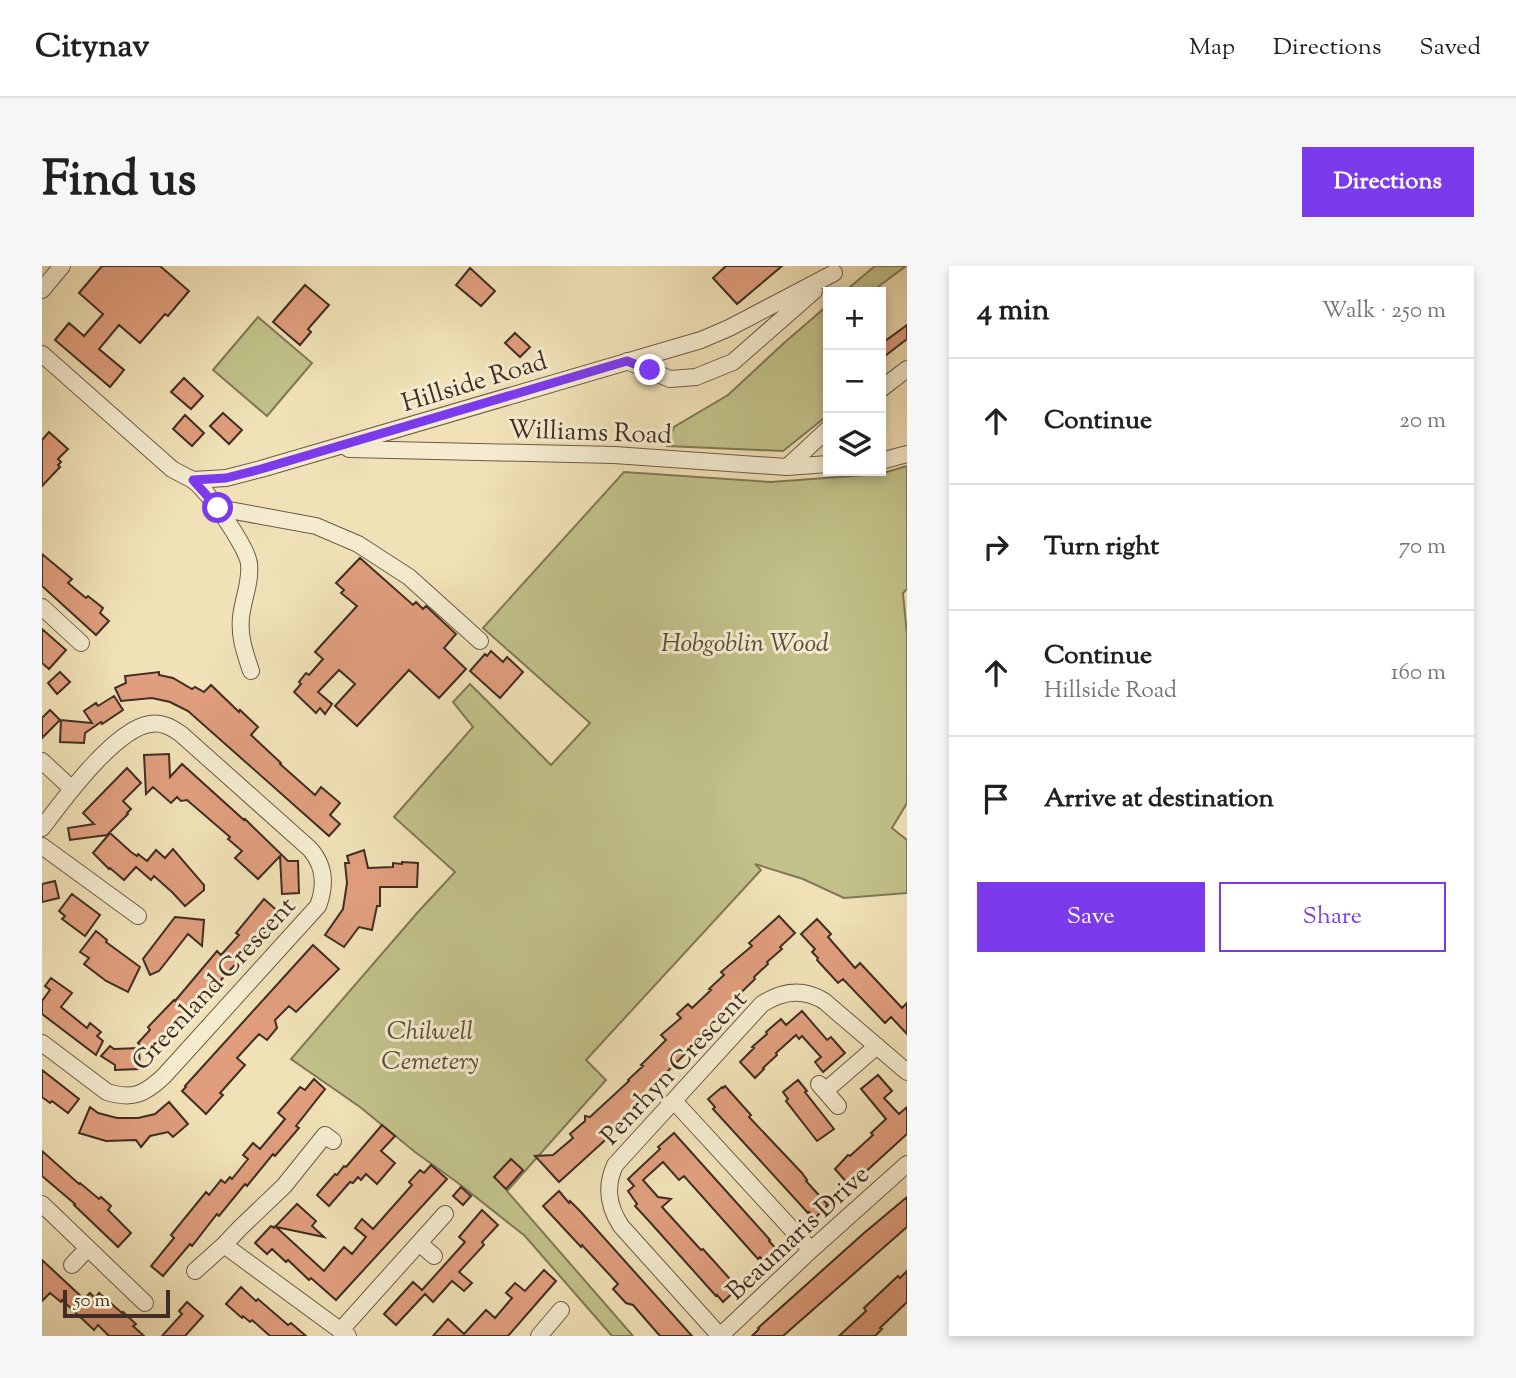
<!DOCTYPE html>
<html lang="en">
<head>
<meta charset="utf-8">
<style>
  body { margin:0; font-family:"Sorts Mill Goudy",serif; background:#f6f6f6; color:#202124 }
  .controls { position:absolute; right:21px; top:21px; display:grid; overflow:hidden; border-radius:0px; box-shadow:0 4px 10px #0003 }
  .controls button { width:63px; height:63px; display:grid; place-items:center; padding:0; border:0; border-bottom:2px solid #e0e0e0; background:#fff; color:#202124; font:35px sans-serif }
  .scale { position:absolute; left:21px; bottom:18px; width:107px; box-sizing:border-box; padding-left:7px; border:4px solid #412d24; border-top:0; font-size:19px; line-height:24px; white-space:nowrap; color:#412d24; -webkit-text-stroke:5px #f5ecd0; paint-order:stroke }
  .stop { position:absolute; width:21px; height:21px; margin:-16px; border:5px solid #7c3aed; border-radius:50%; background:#fff }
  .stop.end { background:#7c3aed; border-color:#fff; box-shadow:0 2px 7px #0008 }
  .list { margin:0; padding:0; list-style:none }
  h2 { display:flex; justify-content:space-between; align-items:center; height:91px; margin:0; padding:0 28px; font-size:30px }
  h2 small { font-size:23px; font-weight:400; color:#757577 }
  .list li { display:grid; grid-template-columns:46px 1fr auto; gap:21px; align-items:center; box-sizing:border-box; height:126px; padding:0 28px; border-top:2px solid #e0e0e0 }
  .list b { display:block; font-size:26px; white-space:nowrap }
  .list p { margin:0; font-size:23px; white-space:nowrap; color:#757577 }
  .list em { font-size:23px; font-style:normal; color:#757577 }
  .actions { display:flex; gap:14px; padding:21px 28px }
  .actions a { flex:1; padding:16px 0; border:2px solid #7c3aed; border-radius:0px; text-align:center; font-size:24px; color:#7c3aed }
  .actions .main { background:#7c3aed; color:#fff }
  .icon { flex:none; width:38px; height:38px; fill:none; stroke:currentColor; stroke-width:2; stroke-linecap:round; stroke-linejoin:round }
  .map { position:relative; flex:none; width:865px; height:1070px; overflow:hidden; border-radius:0px }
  header { display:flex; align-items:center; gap:42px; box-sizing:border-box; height:98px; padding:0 35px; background:#fff; border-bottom:2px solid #e0e0e0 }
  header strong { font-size:33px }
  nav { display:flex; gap:38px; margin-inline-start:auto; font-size:24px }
  .intro { display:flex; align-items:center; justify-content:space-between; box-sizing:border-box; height:168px; padding:0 42px }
  h1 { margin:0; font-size:49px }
  .button { padding:18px 32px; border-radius:0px; background:#7c3aed; color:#fff; font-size:24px; font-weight:700 }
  main { display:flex; gap:42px; padding:0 42px }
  aside { flex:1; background:#fff; border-radius:0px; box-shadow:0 4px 10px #0003 }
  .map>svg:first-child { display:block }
  .green { fill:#c1c189; stroke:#817756; stroke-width:2 }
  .building { fill:#e09e7d; stroke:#412d24; stroke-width:2 }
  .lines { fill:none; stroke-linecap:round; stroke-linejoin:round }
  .minor-casing { stroke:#6d5a48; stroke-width:18 }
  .minor { stroke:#f5ecd0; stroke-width:16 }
  .route { stroke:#7c3aed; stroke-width:9 }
  .labels { text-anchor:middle; stroke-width:6; stroke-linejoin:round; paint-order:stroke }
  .street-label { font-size:26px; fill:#412d24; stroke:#f5ecd0 }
  .park-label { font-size:26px; font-style:italic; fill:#5b4b38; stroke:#f5ecd0 }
</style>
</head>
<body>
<header>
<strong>Citynav</strong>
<nav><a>Map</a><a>Directions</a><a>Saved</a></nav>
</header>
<div class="intro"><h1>Find us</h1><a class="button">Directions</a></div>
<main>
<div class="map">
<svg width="865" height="1070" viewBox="0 0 865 1070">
  <rect width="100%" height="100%" fill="#f0e1b6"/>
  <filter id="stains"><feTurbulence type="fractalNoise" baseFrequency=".00286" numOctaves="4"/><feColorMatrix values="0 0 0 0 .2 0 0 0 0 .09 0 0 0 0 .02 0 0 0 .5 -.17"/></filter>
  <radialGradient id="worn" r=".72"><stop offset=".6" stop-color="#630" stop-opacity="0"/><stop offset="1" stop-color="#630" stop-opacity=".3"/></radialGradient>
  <!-- green -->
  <path class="green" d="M833 0H864L829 26H802Z
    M786 39V60L784 62 786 65V149L741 185 625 180 632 161 686 129 742 77Z
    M216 51 270 97 225 150 171 104Z
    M865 200V323L861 327 865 369V537L850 562 865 574V627L802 632 761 613 713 598 719 604 544 794 564 814 465 925 591 1070H570L483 970 416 917 373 886 318 841 249 793 376 646 413 606 352 551 431 461 411 436 428 418 509 499 548 457 441 362 582 206 729 216 838 208Z"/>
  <!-- building -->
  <path class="building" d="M60 0H118L147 25 126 50 123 48 98 77 77 59 57 83 82 104 68 121 13 74 27 57 42 70 61 48 37 27Z
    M684 0H740L695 38 671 12Z
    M428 2 453 25 439 40 414 19Z
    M263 19 287 39 266 63 269 66 258 79 231 56Z
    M865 59V73L839 93V78Z
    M473 67 488 81 478 91 463 77Z
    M142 112 161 130 149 143 129 126Z
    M181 147 200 164 187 178 168 160Z
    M143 149 162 167 150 180 131 163Z
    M7 166 26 183 16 193 19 196 16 199 18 201 0 220V174Z
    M0 288 30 313 26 317 44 332 46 330 61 342 58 347 67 355 54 369 0 320Z
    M318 292 371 339 374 336 381 343 384 340 414 368 402 382 424 403 397 432 367 404 315 460 293 440 313 418 297 404 276 426 290 438 283 448 278 442 274 447 252 426 259 418 257 416 264 407 267 409 281 393 273 386 315 340 299 327 302 324 294 317Z
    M0 363 24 384 7 403 0 397Z
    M449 385 461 396 465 391 481 406 458 432 428 405 443 388 445 390Z
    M18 406 28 416 15 428 6 417Z
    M117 406V409L131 412 150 423 153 421 162 426 169 419 197 446 198 444 216 461 209 469 239 497 238 498 273 529 279 521 298 537 288 549 298 558 287 570 146 445 128 436 110 432 79 435 73 422 84 417 83 410Z
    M72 430 81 444 60 458 59 456 43 467 42 477 18 476 19 454 50 457 42 445 54 437 56 440Z
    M8 444 18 454 0 472V452Z
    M127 488 128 511 140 498 202 554 203 553 211 561 246 595H256L257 627 240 628 238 590 216 613 193 592 200 585 186 573 188 571 145 534 139 535 135 531 129 537 111 521 104 528 102 489Z
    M85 502 99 517 81 535 89 543 85 547 86 548 65 569 28 574 26 562 52 558 41 547Z
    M68 567 89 586 95 590 96 588 105 595 114 584 123 592 131 583 162 619V624L143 640 131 627 112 610 109 614 94 601 82 614 68 602 67 603 51 587Z
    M322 584 326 602 351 601V597L360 598V596L376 597 375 621H338V640H335L330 664 317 661 302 681 283 669 301 643 305 617 303 597H307L305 590Z
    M13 615 17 632 0 636V618Z
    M30 628 58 649 43 670 20 653 23 650 17 645Z
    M222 633 239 648 110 790 96 777 108 764 106 761 132 734 133 735 175 685 179 689 197 669 194 667Z
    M737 650 753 667 738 681 740 683 725 696 726 698 712 711 713 713 684 741 685 742 671 757 656 770 658 772 643 786 644 787 615 816 617 818 601 831 602 832 588 847 569 865 571 867 517 916 493 890 511 889 531 872 528 868 543 855V850L548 851 587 815 586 814 601 800 599 799 624 774 619 769 639 752 635 748 646 738 650 742 669 724 667 723 682 709 679 706 710 680 707 677Z
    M133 651 162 654 160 680 146 668 117 705 108 709 101 693Z
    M775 653 789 668 786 671 813 702 818 697 860 742 865 737V768L849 751 843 757 801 713 796 717 775 694 776 692 770 686 773 683 759 668Z
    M54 665 65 674 64 676 98 701 86 726 64 715 42 698 47 692 38 686Z
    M271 679 297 703 254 746 247 740 233 754 235 762 225 774 217 768 195 792 203 799 178 827 181 829 164 848 140 825 144 821 143 820Z
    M9 712 30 727 19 741 45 762 48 757 59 766 55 770 61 775 54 789 0 748V735L8 724 3 720Z
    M760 745 785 774 789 771 803 787 781 806 773 796 779 791 760 770 757 773 754 769 734 787 735 789 721 802 722 803 713 812 698 796 712 782 710 781 725 768 724 766 739 753 744 759Z
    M68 780 72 783 97 782 98 803 73 804V799L59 790Z
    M0 804 37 833 26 847 10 835 8 837 0 831Z
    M836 809 850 825 842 832 857 848 865 841V868L808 920 793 903 806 889 808 890 831 869 829 867 844 853 819 823Z
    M272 813 283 823 254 860 257 862 233 890 231 888 205 920 203 918 177 950 175 948 150 980 148 978 121 1010 109 1000 132 972 129 969 164 926 167 929 179 914 183 917 188 911 190 913 206 893 201 889 211 877 218 883 243 853 236 847 258 821 263 824Z
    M756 814 765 825 763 826 792 863 775 875 744 835 746 833 741 826Z
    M683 820 709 849 707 851 760 907 765 914 764 915 786 939 773 952 767 946 766 947 671 843 673 841 666 833 680 821 681 822Z
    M127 836 146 858 131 871 126 866 108 870 99 881 94 874 64 875 37 867 48 841 56 847 75 852H96L113 848Z
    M340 859 353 870 339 885 353 897 335 918 324 908 319 914 316 911 311 917 308 916 287 940 275 929 293 908 295 909 302 900 304 901Z
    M632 867 728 974 727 975 736 985 723 997 718 991 716 993 642 910 637 914 621 896 601 914 616 931 629 933 620 941 659 984 661 983 696 1022 681 1036 675 1029 674 1030 606 954 593 940 595 938 586 925 592 920 586 913 618 883 616 881Z
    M0 885 37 918 38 917 57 933 59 931 69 940 66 944 89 967 76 981 32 939 33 938 0 910Z
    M469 893 481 904 464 923 452 911Z
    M389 899 405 913 294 1034 269 1012 267 1014 246 994 244 996 230 983 225 988 213 977 229 960 232 962 255 938 274 955 270 960 282 971 234 961 282 1005 302 981 310 988 324 971 313 962 320 953 331 963 370 919 367 916 378 904 382 907Z
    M419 921 429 930 421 939 411 930Z
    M517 925 527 937 528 935 538 945 650 1070H618L591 1039 584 1037 571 1023 576 1018 540 979 539 981 501 940Z
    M865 931V961L741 1070H710L717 1063 716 1062 822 967Z
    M440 944 456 959 440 976 442 979 417 1006 430 1017 422 1025 410 1015 391 1036 383 1028 354 1059 342 1048 371 1016 380 1024 423 976 417 971Z
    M0 994 42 1033 48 1027 53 1032 57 1027 80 1047 81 1046 94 1058 91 1060 102 1070H67L56 1059 52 1064 20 1034 19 1036 8 1027 0 1035Z
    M502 1004 514 1015 466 1070H391L406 1053 422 1068 444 1044 453 1052 470 1032 464 1027 473 1017 483 1025Z
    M865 1005V1036L838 1062 840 1063 833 1070H797L824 1045 822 1042 856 1010 858 1012Z
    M199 1021 214 1035 216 1033 246 1059 249 1057 264 1070H228L210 1054 208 1056 201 1050 200 1052 184 1038Z
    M145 1036 161 1050 143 1070H120L140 1048 137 1045Z"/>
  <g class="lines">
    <defs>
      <path id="minor" d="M0 24 20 0
        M0 88 130 203C137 207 143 210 149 213 163 220 206 282 207 298 209 316 201 333 199 351 197 371 203 387 209 405
        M585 95 628 113 654 111 691 96 772 25
        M839 123 865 103
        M307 183 572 189 745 201 786 163
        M839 195 865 188
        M745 201 786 198
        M151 214 184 212 219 203 659 74 687 62 792 7
        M176 242 274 260 316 278 367 311 438 375
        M0 341 39 377
        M0 495 29 522
        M0 562C21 534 73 463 108 458 120 456 129 461 139 468L268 583C283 600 284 619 276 640L122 810C103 828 91 834 65 826L0 777
        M0 580 96 650
        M865 806 782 735C761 722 740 725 720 738L573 899C563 921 566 940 579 960L678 1070 769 984 865 898
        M777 818 796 840
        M783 825 835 780
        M632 835 769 984
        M0 938 103 1037
        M377 977 392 990
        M182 979 306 1070
        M30 999 46 982
        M153 1005 182 979 198 962 242 920 283 869 291 875
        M298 1065 403 948
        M497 1070 519 1044"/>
    </defs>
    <!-- minor casing -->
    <use href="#minor" class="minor-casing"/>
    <!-- minor -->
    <use href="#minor" class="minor"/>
  </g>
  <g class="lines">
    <!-- route -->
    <path class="route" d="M176 242 151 214 184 212 219 203 585 95 608 104"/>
  </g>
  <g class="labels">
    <!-- street labels -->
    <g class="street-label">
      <text transform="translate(432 115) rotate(-17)" y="9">Hillside Road</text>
      <text transform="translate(548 165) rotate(2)" y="9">Williams Road</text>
      <text transform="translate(171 717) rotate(-47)" y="9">Greenland Crescent</text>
      <text transform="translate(631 801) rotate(-47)" y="9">Penrhyn Crescent</text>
      <text transform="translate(755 966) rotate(-43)" y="9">Beaumaris Drive</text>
    </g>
    <!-- park labels -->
    <g class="park-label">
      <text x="703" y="385">Hobgoblin Wood</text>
      <text x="388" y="773">Chilwell<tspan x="388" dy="30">Cemetery</tspan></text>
    </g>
  </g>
  <rect width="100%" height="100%" filter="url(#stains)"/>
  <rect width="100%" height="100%" fill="url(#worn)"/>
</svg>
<div class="controls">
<button>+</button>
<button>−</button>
<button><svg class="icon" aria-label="layers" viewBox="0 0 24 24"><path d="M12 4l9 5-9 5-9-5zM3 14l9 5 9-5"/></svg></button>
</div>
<div class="scale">50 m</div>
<div class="stop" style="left:176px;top:242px"></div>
<div class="stop end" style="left:608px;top:104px"></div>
</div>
<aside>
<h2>4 min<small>Walk · 250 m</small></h2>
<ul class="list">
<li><svg class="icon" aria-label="ahead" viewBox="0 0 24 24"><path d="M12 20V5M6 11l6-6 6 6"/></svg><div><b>Continue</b></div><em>20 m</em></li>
<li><svg class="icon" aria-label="right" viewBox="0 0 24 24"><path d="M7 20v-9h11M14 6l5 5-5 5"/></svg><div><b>Turn right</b></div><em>70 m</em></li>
<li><svg class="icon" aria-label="ahead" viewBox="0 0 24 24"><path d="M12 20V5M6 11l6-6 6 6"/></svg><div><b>Continue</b><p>Hillside Road</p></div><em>160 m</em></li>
<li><svg class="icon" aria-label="arrive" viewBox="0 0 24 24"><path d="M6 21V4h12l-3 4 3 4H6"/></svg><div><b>Arrive at destination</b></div></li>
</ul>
<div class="actions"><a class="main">Save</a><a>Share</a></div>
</aside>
</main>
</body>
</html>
